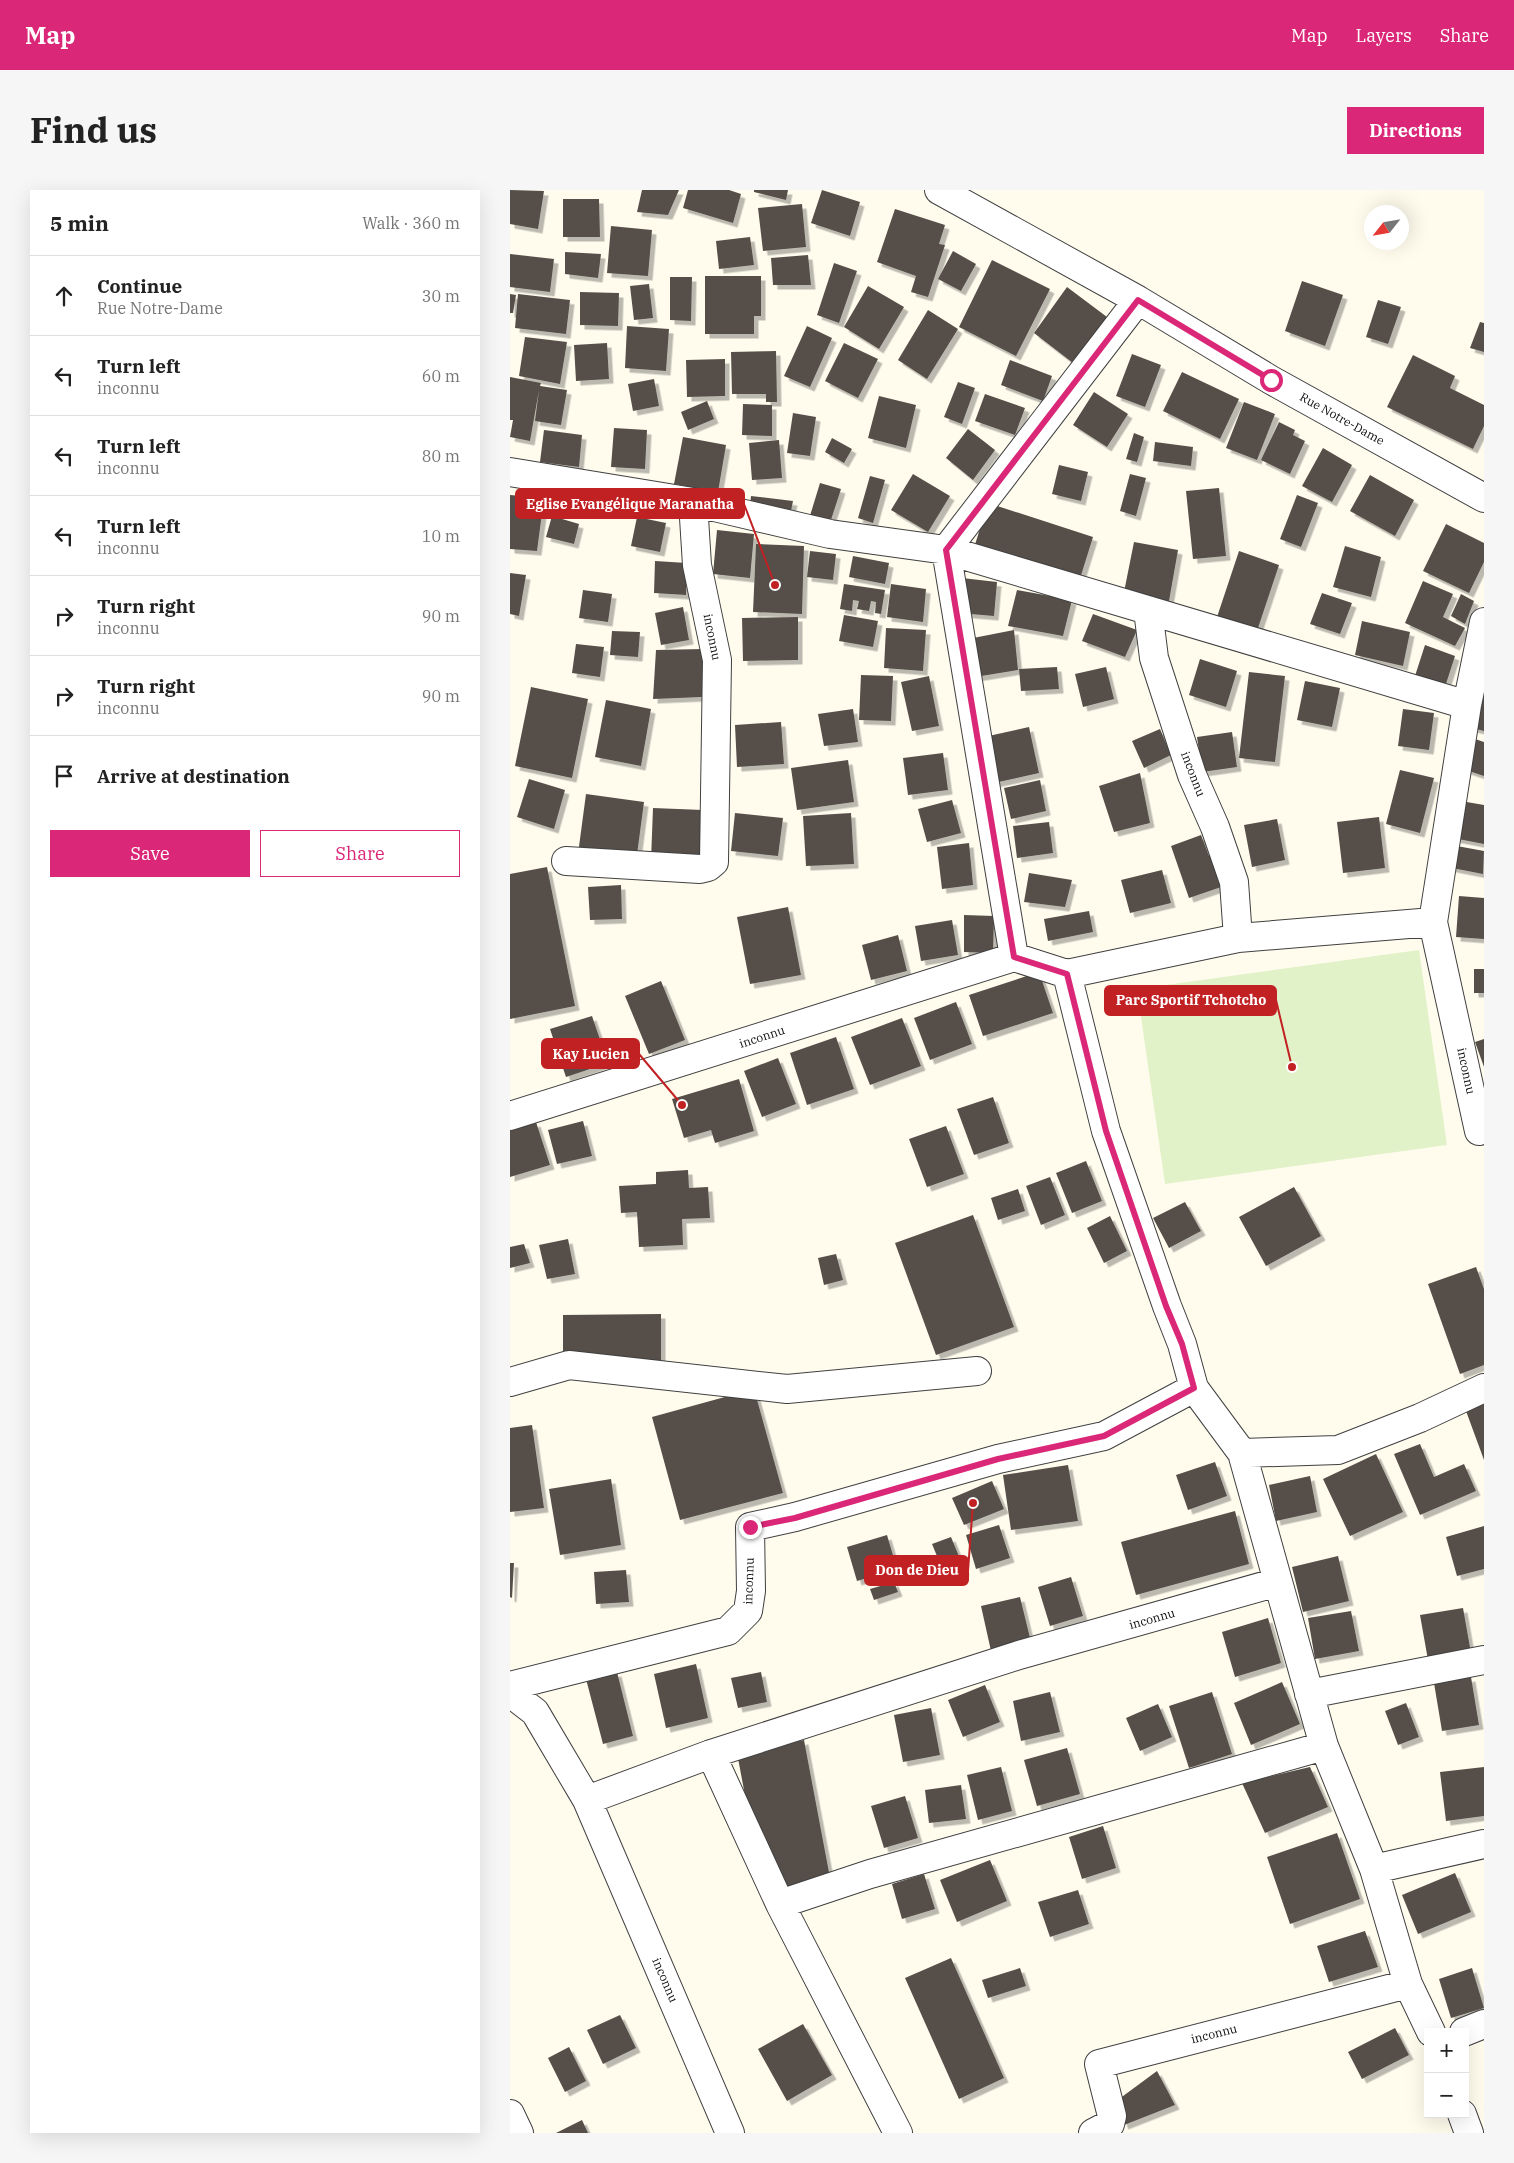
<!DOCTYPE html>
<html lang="en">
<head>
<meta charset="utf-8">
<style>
  body { margin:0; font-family:"IBM Plex Serif",serif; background:#f6f6f6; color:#222 }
  .controls { position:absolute; right:15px; bottom:15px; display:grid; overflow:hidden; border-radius:0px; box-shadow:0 5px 20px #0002 }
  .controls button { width:45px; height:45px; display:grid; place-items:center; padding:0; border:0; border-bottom:1px solid #e0e0e0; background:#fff; color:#222; font:25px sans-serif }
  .compass { position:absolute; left:854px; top:15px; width:45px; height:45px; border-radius:50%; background:#fff; box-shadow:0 5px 20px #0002; rotate:239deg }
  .stop { position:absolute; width:15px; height:15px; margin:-11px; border:4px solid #db2777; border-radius:50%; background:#fff }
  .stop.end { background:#db2777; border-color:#fff; box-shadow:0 1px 5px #0008 }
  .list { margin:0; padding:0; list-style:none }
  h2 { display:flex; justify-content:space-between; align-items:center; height:65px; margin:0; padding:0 20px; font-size:21px }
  h2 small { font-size:16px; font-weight:400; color:#767676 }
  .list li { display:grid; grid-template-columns:32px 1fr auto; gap:15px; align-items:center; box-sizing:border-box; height:80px; padding:0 20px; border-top:1px solid #e0e0e0 }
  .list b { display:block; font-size:19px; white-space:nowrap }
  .list p { margin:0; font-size:16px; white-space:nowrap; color:#767676 }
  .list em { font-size:16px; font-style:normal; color:#767676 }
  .actions { display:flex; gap:10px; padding:15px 20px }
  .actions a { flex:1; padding:11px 0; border:1px solid #db2777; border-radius:0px; text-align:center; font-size:18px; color:#db2777 }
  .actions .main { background:#db2777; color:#fff }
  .icon { flex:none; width:28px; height:28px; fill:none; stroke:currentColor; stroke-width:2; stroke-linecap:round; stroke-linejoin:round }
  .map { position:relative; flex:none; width:974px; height:1943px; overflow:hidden; border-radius:0px }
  header { display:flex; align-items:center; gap:30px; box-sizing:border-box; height:70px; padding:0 25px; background:#db2777; color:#fff }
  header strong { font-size:24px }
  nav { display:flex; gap:28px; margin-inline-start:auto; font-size:18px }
  .intro { display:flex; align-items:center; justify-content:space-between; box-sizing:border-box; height:120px; padding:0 30px }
  h1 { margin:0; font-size:35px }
  .button { padding:12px 22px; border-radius:0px; background:#db2777; color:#fff; font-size:18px; font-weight:700 }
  main { display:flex; gap:30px; padding:0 30px }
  aside { flex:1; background:#fff; border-radius:0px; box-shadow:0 5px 20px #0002 }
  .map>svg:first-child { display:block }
  .pitch { fill:#e2f2c8 }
  .building { fill:#564f49; filter:url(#shadow) }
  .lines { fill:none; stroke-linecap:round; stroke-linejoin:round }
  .minor-casing { stroke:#404040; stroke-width:30 }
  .minor { stroke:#fff; stroke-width:28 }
  .route { stroke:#db2777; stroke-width:6 }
  .labels { text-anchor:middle; stroke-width:5; stroke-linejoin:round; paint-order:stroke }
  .street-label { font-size:12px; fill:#0d0d0d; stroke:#fff }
  .leader { fill:none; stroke:#c22124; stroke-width:2 }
  .callout-dot { fill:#c22124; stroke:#fff; stroke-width:2 }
  .callout { fill:#c22124; stroke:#c22124; stroke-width:2 }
  .callout-label { font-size:14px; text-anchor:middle; font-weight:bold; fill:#fff }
</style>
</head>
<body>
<header>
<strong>Map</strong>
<nav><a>Map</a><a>Layers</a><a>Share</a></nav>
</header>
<div class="intro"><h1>Find us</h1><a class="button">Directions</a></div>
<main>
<aside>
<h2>5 min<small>Walk · 360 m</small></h2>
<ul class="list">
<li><svg class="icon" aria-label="ahead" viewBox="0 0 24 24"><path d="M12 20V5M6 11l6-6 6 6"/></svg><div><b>Continue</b><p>Rue Notre-Dame</p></div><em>30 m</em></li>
<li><svg class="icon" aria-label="left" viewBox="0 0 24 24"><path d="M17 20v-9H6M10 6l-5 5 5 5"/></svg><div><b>Turn left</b><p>inconnu</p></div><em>60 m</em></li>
<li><svg class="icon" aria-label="left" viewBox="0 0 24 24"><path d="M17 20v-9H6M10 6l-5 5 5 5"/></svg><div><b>Turn left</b><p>inconnu</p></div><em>80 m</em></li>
<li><svg class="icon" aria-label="left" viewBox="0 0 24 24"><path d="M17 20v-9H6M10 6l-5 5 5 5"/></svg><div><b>Turn left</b><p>inconnu</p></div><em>10 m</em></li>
<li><svg class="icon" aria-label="right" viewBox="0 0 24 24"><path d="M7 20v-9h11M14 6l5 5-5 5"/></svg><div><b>Turn right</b><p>inconnu</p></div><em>90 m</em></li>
<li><svg class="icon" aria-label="right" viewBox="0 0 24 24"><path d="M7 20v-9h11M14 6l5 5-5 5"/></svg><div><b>Turn right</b><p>inconnu</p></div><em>90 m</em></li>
<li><svg class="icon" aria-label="arrive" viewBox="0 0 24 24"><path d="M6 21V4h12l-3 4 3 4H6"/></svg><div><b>Arrive at destination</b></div></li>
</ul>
<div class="actions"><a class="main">Save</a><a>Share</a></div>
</aside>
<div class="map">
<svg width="974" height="1943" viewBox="0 0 974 1943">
  <defs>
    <filter id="shadow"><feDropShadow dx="4.5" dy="4.5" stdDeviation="0" flood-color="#0004"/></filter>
  </defs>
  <rect width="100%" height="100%" fill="#fffcee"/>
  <!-- pitch -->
  <path class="pitch" d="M909 760 937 955 655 994 627 799Z"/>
  <!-- building -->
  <path class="building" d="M0 0 34 1 28 39 0 34Z
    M132 0H169L158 25 127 22Z
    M178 0H219L231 4 223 33 173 18Z
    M244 0H278L276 10 244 2Z
    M312 0 350 12 340 46 301 33Z
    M53 9H89L90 47H53Z
    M292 14 296 57 253 61 248 18Z
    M385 19 435 35 429 54 435 55 418 107 401 102 406 86 367 72Z
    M101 36 142 40 138 86 97 83Z
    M240 47 244 75 209 79 206 51Z
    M443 61 466 74 451 101 428 89Z
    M55 62 91 64 88 88 55 84Z
    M0 64 44 69 40 102 0 97Z
    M298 65 301 95H263L261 68Z
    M482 70 540 99 506 166 449 137Z
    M324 73 347 81 329 133 307 125Z
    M195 86H251V126H244V144H195Z
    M160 87H182L181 131 160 130Z
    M792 91 833 105 815 156 775 141Z
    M139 94 143 128 124 130 120 96Z
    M358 96 394 117 369 159 334 137Z
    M557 97 597 127 563 173 524 143Z
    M70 102 109 103 108 136 70 135Z
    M0 104 6 105 3 123H0Z
    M8 104 60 110 56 144 5 138Z
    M868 110 891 117 878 154 856 147Z
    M418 120 448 139 417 189 388 170Z
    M970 132 974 133V162L960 158Z
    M117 136 159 139 156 181 115 178Z
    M297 136 322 148 300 197 274 186Z
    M15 147 57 152 50 194 9 186Z
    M97 153 99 189 66 191 64 155Z
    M334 153 368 169 348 208 315 191Z
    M266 161 267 212H256V204H222L221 162Z
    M622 164 651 175 635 217 606 206Z
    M903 165 945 186 940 198 974 215V236L963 259 877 217Z
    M215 169V206L177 207 176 170Z
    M500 170 542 186 533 211 491 195Z
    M672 182 729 209 710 249 653 221Z
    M0 187 31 193 30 196 57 200 51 235 25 231 29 200 20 251 0 247 3 230H0Z
    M144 189 149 216 123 221 118 194Z
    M448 192 465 198 452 234 434 227Z
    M584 202 618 224 597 257 563 235Z
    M475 204 515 218 505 245 465 231Z
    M369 206 406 215 396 258 358 248Z
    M197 211 204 229 178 240 171 222Z
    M734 212 765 224 747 270 716 258Z
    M233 214 262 215V246L232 245Z
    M283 223 306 227 300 266 277 263Z
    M769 232 785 240 783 245 795 251 780 284 751 270Z
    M104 238 137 240 135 279 101 277Z
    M458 239 485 260 463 290 436 268Z
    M34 240 72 245 69 277 30 272Z
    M624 243 634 247 627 272 616 269Z
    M173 247 216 255 208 302 164 294Z
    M322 248 342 259 334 273 315 262Z
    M269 250 272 288 242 290 239 253Z
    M645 252 683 257 681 276 643 271Z
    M813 258 842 275 822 312 792 296Z
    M549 275 578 282 571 311 542 304Z
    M403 284 440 306 418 342 381 320Z
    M620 284 636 288 626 326 610 321Z
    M860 285 904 310 885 346 840 321Z
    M360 286 375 290 363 333 348 328Z
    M310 293 331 299 319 336 299 329Z
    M709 298 716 366 683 369 676 301Z
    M0 305 34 308 27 361 0 359Z
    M787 305 808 313 791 357 770 349Z
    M241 306 283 311 281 321 240 316Z
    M478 313 583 347 568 395 463 361Z
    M42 326 69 334 64 354 36 347Z
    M127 327 156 333 150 362 121 356Z
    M936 334 974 353V372L959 403 913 381Z
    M207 340 244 344 240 388 203 384Z
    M624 352 668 360 659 411 614 402Z
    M246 354 294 356 292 424 243 422Z
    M835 356 871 367 861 407 823 397Z
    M300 361 326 364 323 390 297 387Z
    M729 361 769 375 746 444 706 430Z
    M343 366 379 373 375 394 339 387Z
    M145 371 177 373 176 405 144 403Z
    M0 383 16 385 9 426 0 424Z
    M452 388 487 392 484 426 449 423Z
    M913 391 943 404 933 427 955 438 945 456 895 433Z
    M334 394 375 400 371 424 365 423 366 412 361 411 359 421 347 419 349 411 343 410 342 421 330 419Z
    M381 394 416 399 413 432 377 427Z
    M73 400 102 404 98 432 69 428Z
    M507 400 562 410 553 446 498 436Z
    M812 403 842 413 830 444 800 434Z
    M951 404 964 411 955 434 941 426Z
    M173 417 179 450 151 455 145 423Z
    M583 424 627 440 615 467 572 451Z
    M334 425 368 431 363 457 329 451Z
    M288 427V470L233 471 232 428Z
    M852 431 900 442 893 476 845 465Z
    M376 438 416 440 413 481 374 478Z
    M504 440 508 480 459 488 453 450Z
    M102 441 130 442 128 467 100 465Z
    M66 454 94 457 90 487 62 483Z
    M915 455 945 466 934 500 904 489Z
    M193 459 192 507 143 509 146 460Z
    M690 469 727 481 716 517 679 505Z
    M547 477 549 499 511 501 509 479Z
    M596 477 604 509 573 517 565 484Z
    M739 482 775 486 765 572 729 568Z
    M351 485 383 486 381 531 349 530Z
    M419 486 429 536 402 541 391 492Z
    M795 491 830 498 822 537 787 530Z
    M974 494V541L958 537Z
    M21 497 78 509 62 588 5 576Z
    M96 510 141 519 131 576 85 567Z
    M343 519 348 552 314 556 308 524Z
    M893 519 924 523 919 560 888 556Z
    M271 532 274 574 227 577 225 535Z
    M519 537 529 583 484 593 474 547Z
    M650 539 661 565 634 578 622 551Z
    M722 542 727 577 692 582 687 547Z
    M962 548 974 552V586L953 579Z
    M433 563 438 600 398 605 393 568Z
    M338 570 344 612 287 620 281 578Z
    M890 580 924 588 910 643 876 634Z
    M630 583 640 633 604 642 589 596Z
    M19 589 55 600 44 639 7 627Z
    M530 590 536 621 501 629 494 598Z
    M76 604 134 612 126 672 68 664Z
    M442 610 451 643 417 652 408 619Z
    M945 610 974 615V654L938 647Z
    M143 618 193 620 191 672 141 670Z
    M225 623 273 628 268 666 221 661Z
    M341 623 344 674 296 676 293 626Z
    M869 627 875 678 833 683 827 632Z
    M767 629 775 670 742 677 734 635Z
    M539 632 543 663 507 668 503 636Z
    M691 645 699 666 706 664 717 695 679 708 661 656Z
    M459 653 463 695 432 699 427 657Z
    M936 654 974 661 973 684 932 676Z
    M37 677 65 816 0 829V684Z
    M652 680 661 713 620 723 611 690Z
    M519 683 562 690 555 717 514 712Z
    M111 695 112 729 80 730 78 697Z
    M949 706 974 708V749L946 747Z
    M278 717 291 785 240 794 227 727Z
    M579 721 583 742 538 751 534 729Z
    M454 725 484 726 483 763 454 762Z
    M442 730 448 765 411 771 405 736Z
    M388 745 397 781 361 790 352 755Z
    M964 779H974V803H964Z
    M529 782 543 823 473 846 459 805Z
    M151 791 175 850 139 864 115 806Z
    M446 812 462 854 420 870 404 828Z
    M82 826 98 873 56 887 40 839Z
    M392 828 411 876 360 895 341 847Z
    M326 847 344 899 297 915 280 863Z
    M974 849V877L965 852Z
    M268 868 286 914 252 927 234 881Z
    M229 889 244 941 205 953 201 940 174 948 162 909Z
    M483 907 499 953 464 965 447 919Z
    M73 931 82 966 47 974 38 940Z
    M26 932 40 975 0 987V941Z
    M436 936 454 984 417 997 399 949Z
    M576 971 592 1011 562 1023 546 983Z
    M178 980 179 998 198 997 200 1028 172 1029 173 1055 129 1057 127 1022 111 1023 109 996 146 994V982Z
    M540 987 555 1025 531 1035 516 996Z
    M784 997 811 1046 756 1076 729 1027Z
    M508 999 515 1021 488 1030 481 1008Z
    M675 1012 691 1041 659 1058 643 1028Z
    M463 1025 504 1137 426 1165 385 1053Z
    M600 1026 617 1061 594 1073 577 1038Z
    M58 1049 65 1084 37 1089 29 1055Z
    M14 1054 20 1073 0 1078V1057Z
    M326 1064 333 1090 314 1095 308 1068Z
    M966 1077 974 1099V1175L950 1184 918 1094Z
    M151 1124V1179L53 1178V1125Z
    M244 1199 273 1303 170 1330 142 1227Z
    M974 1214V1270L956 1221Z
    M22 1235 34 1318 0 1322V1238Z
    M910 1254 924 1287 954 1274 966 1301 910 1325 884 1264Z
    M866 1264 893 1322 840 1346 813 1289Z
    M705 1272 717 1306 678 1320 666 1285Z
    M558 1275 568 1331 501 1340 493 1285Z
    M800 1286 807 1322 766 1331 759 1295Z
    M101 1289 111 1355 50 1365 39 1299Z
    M482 1291 494 1319 454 1335 442 1308Z
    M725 1321 739 1374 626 1405 611 1352Z
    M489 1335 500 1368 466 1379 456 1345Z
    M974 1336V1379L947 1386 936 1347Z
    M377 1345 387 1379 347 1391 337 1357Z
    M441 1347 455 1381 436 1388 422 1354Z
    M828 1366 839 1411 793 1422 782 1377Z
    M0 1373H4L2 1408 0 1407Z
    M116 1380 119 1412 86 1414 84 1382Z
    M561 1387 573 1426 540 1436 528 1397Z
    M384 1392 388 1402 364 1410 360 1399Z
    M510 1407 521 1452 481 1461 471 1416Z
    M953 1418 961 1463 918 1470 910 1425Z
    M841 1421 849 1461 805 1469 798 1428Z
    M758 1428 771 1473 725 1487 712 1442Z
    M186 1474 198 1528 156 1538 144 1484Z
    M107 1482 123 1546 93 1554 76 1489Z
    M251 1482 257 1512 228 1518 221 1488Z
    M961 1487 969 1535 932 1541 924 1493Z
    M772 1492 790 1534 741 1555 724 1513Z
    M475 1495 490 1532 453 1547 438 1510Z
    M540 1502 550 1542 511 1551 503 1511Z
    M702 1502 722 1564 679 1578 659 1516Z
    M896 1513 909 1547 888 1555 875 1521Z
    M648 1514 662 1547 630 1561 616 1528Z
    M421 1518 430 1565 393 1572 384 1525Z
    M294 1550 321 1693 254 1706 227 1563Z
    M557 1558 570 1604 527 1616 514 1570Z
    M491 1577 502 1621 468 1630 457 1585Z
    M800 1577 818 1617 755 1643 732 1593Z
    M974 1577V1626L936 1631 930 1582Z
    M451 1595 456 1629 419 1633 415 1600Z
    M395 1606 408 1648 374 1658 361 1616Z
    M593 1636 606 1678 572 1689 559 1647Z
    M827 1643 850 1709 780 1734 757 1667Z
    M480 1670 497 1711 447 1732 430 1690Z
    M945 1683 961 1722 908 1744 892 1705Z
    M414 1684 425 1719 392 1729 382 1694Z
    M568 1700 579 1734 540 1747 528 1712Z
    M855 1741 868 1777 819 1792 807 1756Z
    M441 1768 494 1888 449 1909 395 1788Z
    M510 1778 516 1796 478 1808 472 1790Z
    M962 1778 974 1818 941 1828 929 1789Z
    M110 1825 126 1858 93 1874 77 1840Z
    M293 1834 322 1885 277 1911 248 1859Z
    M885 1838 899 1865 852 1889 838 1862Z
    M59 1857 76 1891 55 1902 38 1868Z
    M647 1881 665 1915 614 1935 605 1912Z
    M72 1930 78 1943H46Z"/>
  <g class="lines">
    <defs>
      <path id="minor" d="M429 0 628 110 761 190 974 308
        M0 282 183 312 320 344 436 360 957 515
        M638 420 644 468 682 585 705 637 724 692 728 748
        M56 671 190 679 198 677 204 672 207 470 187 375 183 312
        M504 767 436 360 628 110
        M557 784 596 941 657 1116 672 1154 684 1198 732 1263 814 1556 864 1679 898 1794 921 1842
        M0 926 504 767 557 784 728 748 923 732
        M969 941 923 732 957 515 974 432
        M0 1192 59 1175 277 1199 467 1181
        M732 1263 828 1260 910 1228 974 1198
        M0 1496 218 1441 238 1421 241 1401 240 1337 285 1327 488 1269 594 1246 684 1198
        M0 1503 25 1522 77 1610 201 1564 509 1465 768 1392
        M799 1504 974 1470
        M201 1564 270 1714 360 1684 814 1556
        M77 1610 220 1943
        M864 1679 974 1654
        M270 1714 388 1943
        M954 1842 974 1834
        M0 1924 9 1943
        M952 1924 959 1943
        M583 1943 600 1934 602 1926 589 1874 898 1794"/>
    </defs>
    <!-- minor casing -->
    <use href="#minor" class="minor-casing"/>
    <!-- minor -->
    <use href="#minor" class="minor"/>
  </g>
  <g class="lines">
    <!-- route -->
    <path class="route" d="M240 1337 285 1328 488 1269 594 1246 684 1198 672 1154 656 1116 596 941 557 784 504 767 436 360 628 110 761 190"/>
  </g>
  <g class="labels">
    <!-- street labels -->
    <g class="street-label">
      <text transform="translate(832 229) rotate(29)" y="4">Rue Notre-Dame</text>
      <text transform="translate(202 447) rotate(79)" y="4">inconnu</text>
      <text transform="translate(683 584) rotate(69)" y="4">inconnu</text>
      <text transform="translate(252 847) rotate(-18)" y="4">inconnu</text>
      <text transform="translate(956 881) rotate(78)" y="4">inconnu</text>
      <text transform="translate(239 1391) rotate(-88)" y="4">inconnu</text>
      <text transform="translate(642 1429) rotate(-16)" y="4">inconnu</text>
      <text transform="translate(155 1790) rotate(67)" y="4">inconnu</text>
      <text transform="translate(704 1844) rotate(-14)" y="4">inconnu</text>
    </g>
  </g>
  <!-- callouts -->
  <path class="leader" d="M265 395L234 314M782 877L766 810M172 915L129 864M463 1313L458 1381"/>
  <g class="callout-dot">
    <circle cx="265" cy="395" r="5"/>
    <circle cx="782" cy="877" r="5"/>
    <circle cx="172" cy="915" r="5"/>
    <circle cx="463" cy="1313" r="5"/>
  </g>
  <g class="callout">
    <rect x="6" y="299" width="228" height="29" rx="5"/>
    <rect x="595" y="796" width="171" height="29" rx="5"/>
    <rect x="32" y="849" width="97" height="29" rx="5"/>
    <rect x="355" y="1366" width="103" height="29" rx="5"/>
  </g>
  <g class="callout-label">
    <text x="120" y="319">Eglise Evangélique Maranatha</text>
    <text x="681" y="815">Parc Sportif Tchotcho</text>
    <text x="81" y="869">Kay Lucien</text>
    <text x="407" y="1385">Don de Dieu</text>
  </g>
</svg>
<div class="controls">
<button>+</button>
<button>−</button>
</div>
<svg class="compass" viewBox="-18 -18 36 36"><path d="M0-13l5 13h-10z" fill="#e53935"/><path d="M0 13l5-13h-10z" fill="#767676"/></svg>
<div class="stop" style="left:761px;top:190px"></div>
<div class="stop end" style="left:240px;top:1337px"></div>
</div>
</main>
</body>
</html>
